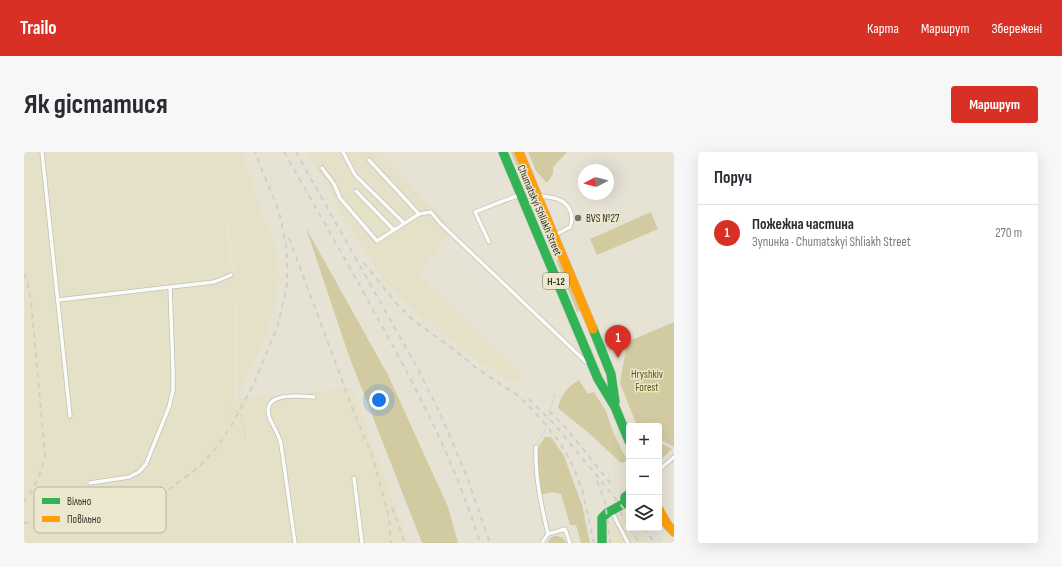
<!DOCTYPE html>
<html lang="uk">
<head>
<meta charset="utf-8">
<style>
  body { margin:0; font-family:"Sofia Sans Condensed",sans-serif; background:#f7f7f7; color:#2b2b33 }
  .controls { position:absolute; right:12px; bottom:12px; display:grid; overflow:hidden; border-radius:4px; box-shadow:0 4px 16px #0002 }
  .controls button { width:36px; height:36px; display:grid; place-items:center; padding:0; border:0; border-bottom:1px solid #e1e1e2; background:#fff; color:#2b2b33; font:20px sans-serif }
  .compass { position:absolute; left:554px; top:12px; width:36px; height:36px; border-radius:50%; background:#fff; box-shadow:0 4px 16px #0002; rotate:263deg }
  .you { position:absolute; left:355px; top:248px; width:14px; height:14px; margin:-10px; border:3px solid #fff; border-radius:50%; background:#1a73e8; box-shadow:0 0 0 6px #1a73e833 }
  .badge { display:grid; place-items:center; width:26px; height:26px; border-radius:50%; background:#d93025; color:#fff; font-size:13px; font-weight:700 }
  .pin { position:absolute; translate:-50% -33px; filter:drop-shadow(0 1px 2px #0008) }
  .pin::after { content:''; position:absolute; top:21px; width:14px; height:12px; background:inherit; clip-path:polygon(0 0,100% 0,50% 100%) }
  .list { margin:0; padding:0; list-style:none }
  h2 { display:flex; justify-content:space-between; align-items:center; height:52px; margin:0; padding:0 16px; font-size:17px }
  h2 small { font-size:13px; font-weight:400; color:#7c7c81 }
  .list li { display:grid; grid-template-columns:26px 1fr auto; gap:12px; align-items:center; box-sizing:border-box; height:56px; padding:0 16px; border-top:1px solid #e1e1e2 }
  .list b { display:block; font-size:15px; white-space:nowrap }
  .list p { margin:0; font-size:13px; white-space:nowrap; color:#7c7c81 }
  .list em { font-size:13px; font-style:normal; color:#7c7c81 }
  .icon { flex:none; width:22px; height:22px; fill:none; stroke:currentColor; stroke-width:2; stroke-linecap:round; stroke-linejoin:round }
  .map { position:relative; flex:none; width:650px; height:391px; overflow:hidden; border-radius:4px }
  header { display:flex; align-items:center; gap:24px; box-sizing:border-box; height:56px; padding:0 20px; background:#d93025; color:#fff }
  header strong { font-size:19px }
  nav { display:flex; gap:22px; margin-inline-start:auto; font-size:14px }
  .intro { display:flex; align-items:center; justify-content:space-between; box-sizing:border-box; height:96px; padding:0 24px }
  h1 { margin:0; font-size:28px }
  .button { padding:10px 18px; border-radius:4px; background:#d93025; color:#fff; font-size:14px; font-weight:700 }
  main { display:flex; gap:24px; padding:0 24px }
  aside { flex:1; background:#fff; border-radius:4px; box-shadow:0 4px 16px #0002 }
  .map>svg:first-child { display:block }
  .built { fill:#e5e1c9 }
  .green { fill:#d2cba2 }
  .lines { fill:none; stroke-linecap:round; stroke-linejoin:round }
  .lane-casing { stroke:#c2c0b5; stroke-width:5 }
  .fast-casing { stroke:#c2c0b5; stroke-width:10 }
  .slow-casing { stroke:#c2c0b5; stroke-width:10 }
  .path { stroke:#d3d3cf; stroke-width:1; stroke-dasharray:4 2; stroke-linecap:butt }
  .lane { stroke:#fbfbf9; stroke-width:3.5 }
  .fast { stroke:#30b455; stroke-width:9 }
  .slow { stroke:#ff9f0a; stroke-width:9 }
  .rail { stroke:#cfceca; stroke-width:2; stroke-dasharray:5 5; stroke-linecap:butt }
  .poi-dot { fill:#747367; stroke:#ece8cf; stroke-width:1.5 }
  .labels { text-anchor:middle; stroke-width:3; stroke-linejoin:round; paint-order:stroke }
  .shield { fill:#ece8cf; stroke:#6d6b5d; stroke-width:1 }
  .shield-label { font-size:10px; font-weight:bold; fill:#37362c }
  .street-label { font-size:11px; fill:#37362c; stroke:#ece8cf }
  .poi-label { font-size:11px; fill:#37362c; stroke:#ece8cf; text-anchor:start }
  .park-label { font-size:11px; fill:#635803; stroke:#ece8cf }
  .key { fill:#ece8cf; stroke:#b6b39e; stroke-width:1 }
  .key-label { font-size:11px; fill:#37362c }
</style>
</head>
<body>
<header>
<strong>Trailo</strong>
<nav><a>Карта</a><a>Маршрут</a><a>Збережені</a></nav>
</header>
<div class="intro"><h1>Як дістатися</h1><a class="button">Маршрут</a></div>
<main>
<div class="map">
<svg width="650" height="391" viewBox="0 0 650 391">
  <rect width="100%" height="100%" fill="#e6e3d5"/>
  <!-- built -->
  <path class="built" d="M0 0H187L192 7 201 59 209 128 212 198 210 247 327 236 385 391H0Z
    M189 0H218L252 99 256 124 246 173 215 243 213 236 214 173 207 89 193 6Z
    M284 0H356L429 76 395 121 499 222 487 231 450 206 400 167 361 130 320 66Z
    M600 358 605 365V376H613L625 391H582L580 366Z"/>
  <!-- green -->
  <path class="green" d="M487 0H492L531 94 527 96Z
    M504 0H543L529 15V22L523 31 512 19Z
    M627 60 634 77 573 103 566 87Z
    M282 76 364 223 424 355 434 391H398L325 204Z
    M537 106 558 158 553 160 532 108Z
    M650 170V295L635 287V274H613L596 231 603 190Z
    M555 228 564 242 570 240 582 259 589 280 599 301 605 308 597 311 567 283 534 256C537 243 543 235 555 228Z
    M521 285H527L540 304 558 353 566 391H557L552 373H546L537 342 528 340 517 343 513 315V297Z
    M635 290 648 297 635 309Z
    M530 384C536 384 540 385 542 391H524L526 386Z"/>
  <g class="lines">
    <defs>
      <path id="lane" d="M18 0 46 264
        M319 0 331 23 380 71
        M298 16 310 32 316 46 353 89 395 62 345 8
        M332 39 370 78
        M517 44C522 45 528 45 533 47 545 50 551 64 546 75L531 83
        M395 62 407 60 416 71 562 210
        M465 90 451 60 495 43
        M34 148 190 130 207 123
        M512 295C511 325 517 353 524 382
        M635 318 650 305
        M330 326 338 391
        M66 331 105 325 115 320 122 312 145 255 149 238V219L146 135
        M588 360 604 391
        M271 391 257 292C255 283 250 276 246 267 235 239 275 244 290 245
        M519 391V389L524 382 541 377 546 391"/>
      <path id="fast" d="M479 0 574 227 591 255 605 289
        M569 177 587 222 591 250
        M578 391V366L583 361 601 351V345L605 342"/>
      <path id="slow" d="M495 0 569 177
        M635 358 643 372 650 380"/>
    </defs>
    <!-- lane casing -->
    <use href="#lane" class="lane-casing"/>
    <!-- fast casing -->
    <use href="#fast" class="fast-casing"/>
    <!-- slow casing -->
    <use href="#slow" class="slow-casing"/>
    <!-- path -->
    <path class="path" d="M206 255 217 262 222 287
      M514 291 517 284 521 278 531 242
      M628 376 638 391"/>
    <!-- lane -->
    <use href="#lane" class="lane"/>
    <!-- fast -->
    <use href="#fast" class="fast"/>
    <!-- slow -->
    <use href="#slow" class="slow"/>
    <!-- rail -->
    <path class="rail" d="M260 0C293 58 326 115 358 174 397 245 432 313 456 391
      M272 0 395 219 419 268 443 325 466 391
      M265 86 331 263 348 303 365 365 367 391
      M340 111 372 151 389 168 432 199 452 216 492 242 506 255 522 273 536 291 548 312 558 337 570 391
      M0 122 3 128 7 149 21 302C18 319 12 335 0 349
      M505 247 531 273 605 363
      M525 259 542 276 588 333
      M573 329 581 349 586 391
      M368 356 381 391
      M596 359 605 374
      M0 371 53 367 113 355 144 338 175 315 193 295 209 271 230 231 254 173 263 132V98L255 60 231 0
      M606 376 615 391
      M620 376 631 391"/>
  </g>
  <!-- markers -->
  <circle class="poi-dot" cx="554" cy="66" r="4"/>
  <g class="labels">
    <!-- shield labels -->
    <rect class="shield" x="519" y="121" width="26" height="16" rx="3"/>
    <g class="shield-label">
      <text x="532" y="133">Н-12</text>
    </g>
    <!-- street labels -->
    <g class="street-label">
      <text transform="translate(516 58) rotate(67)" y="4">Chumatskyi Shliakh Street</text>
    </g>
    <!-- poi labels -->
    <g class="poi-label">
      <text x="562" y="70">BVS №27</text>
    </g>
    <!-- park labels -->
    <g class="park-label">
      <text x="623" y="226">Hryshkiv<tspan x="623" dy="13">Forest</tspan></text>
    </g>
  </g>
  <!-- legend -->
  <rect x="10" y="335" width="132" height="46" rx="6" class="key"/>
  <rect x="18" y="346" width="18" height="6" fill="#30b455"/>
  <rect x="18" y="364" width="18" height="6" fill="#ff9f0a"/>
  <g class="key-label">
    <text x="43" y="353">Вільно</text>
    <text x="43" y="371">Повільно</text>
  </g>
</svg>
<div class="controls">
<button>+</button>
<button>−</button>
<button><svg class="icon" aria-label="layers" viewBox="0 0 24 24"><path d="M12 4l9 5-9 5-9-5zM3 14l9 5 9-5"/></svg></button>
</div>
<svg class="compass" viewBox="-18 -18 36 36"><path d="M0-13l5 13h-10z" fill="#e53935"/><path d="M0 13l5-13h-10z" fill="#7c7c81"/></svg>
<div class="you"></div>
<div class="pin badge" style="left:594px;top:206px">1</div>
</div>
<aside>
<h2>Поруч<small></small></h2>
<ul class="list">
<li><span class="badge">1</span><div><b>Пожежна частина</b><p>Зупинка · Chumatskyi Shliakh Street</p></div><em>270 m</em></li>
</ul>
</aside>
</main>
</body>
</html>
